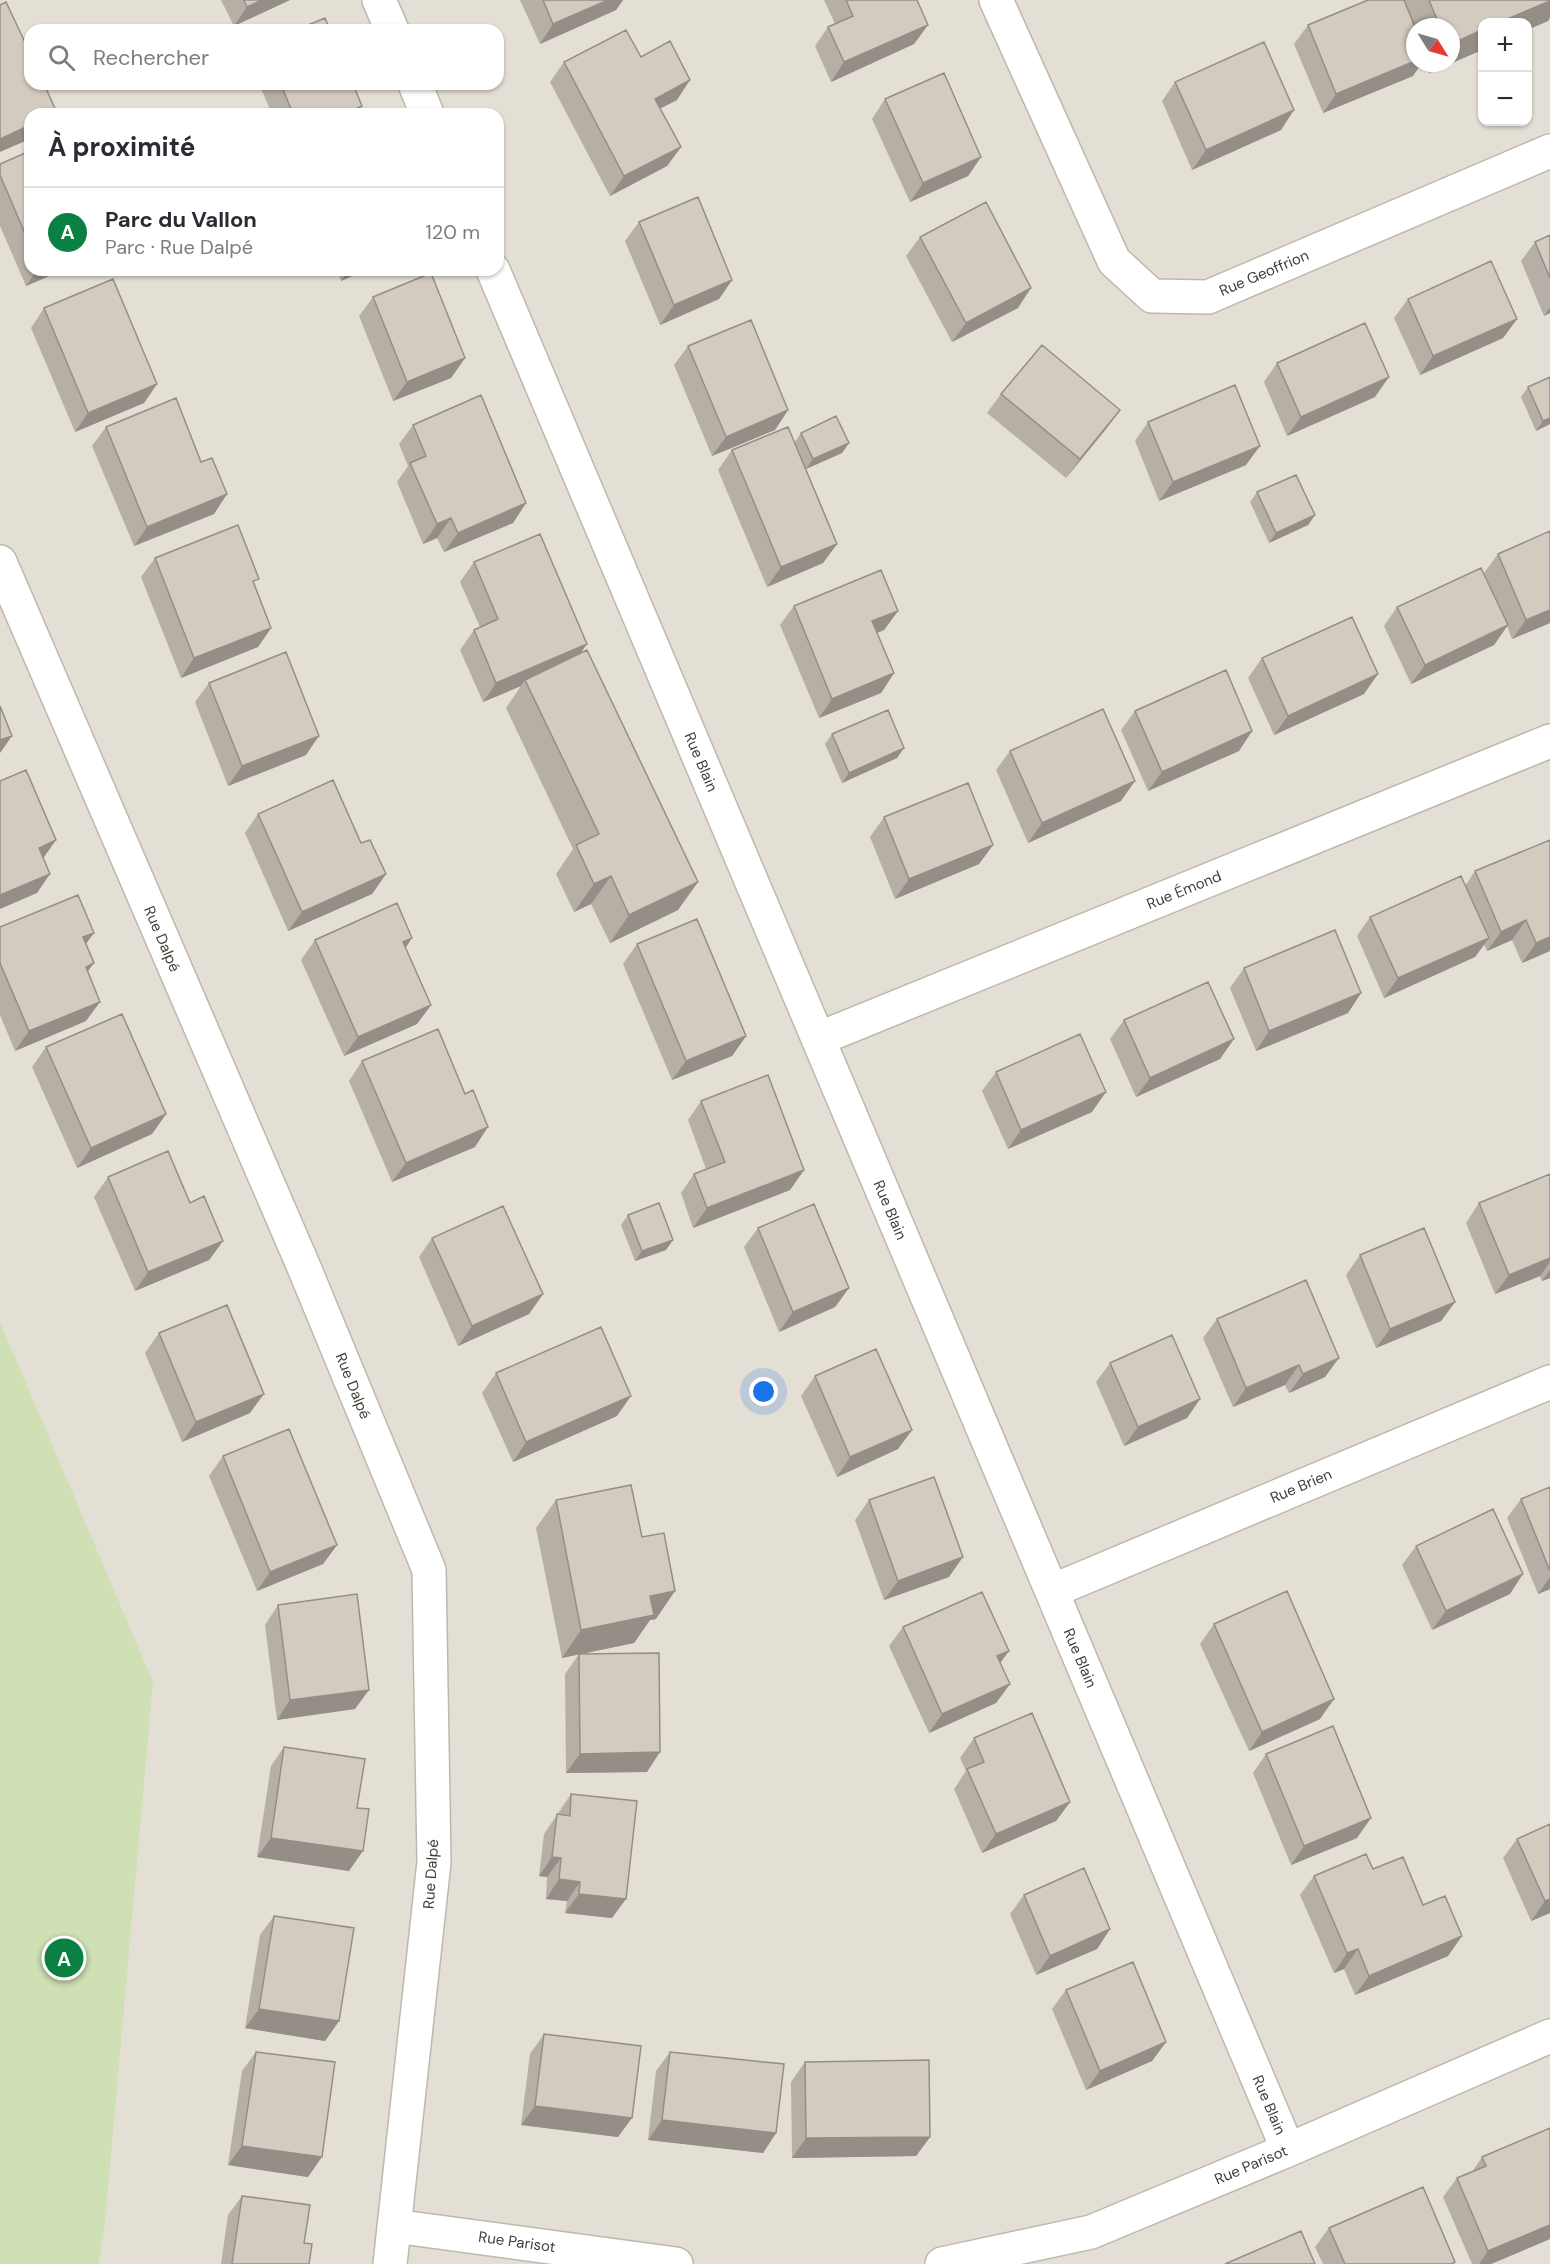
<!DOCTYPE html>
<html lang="fr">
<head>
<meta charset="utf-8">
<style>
  body { margin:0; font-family:"DM Sans",sans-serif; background:#f2f2f3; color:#2b2b33 }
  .controls { position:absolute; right:18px; top:18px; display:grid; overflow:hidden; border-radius:12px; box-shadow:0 2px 4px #0004 }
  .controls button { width:54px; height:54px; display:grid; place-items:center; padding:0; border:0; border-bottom:2px solid #e1e1e2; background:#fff; color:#2b2b33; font:30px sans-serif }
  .compass { position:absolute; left:1406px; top:18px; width:54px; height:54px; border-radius:50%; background:#fff; box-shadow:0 2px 4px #0004; rotate:127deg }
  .you { position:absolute; left:764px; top:1392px; width:21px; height:21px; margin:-15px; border:4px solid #fff; border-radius:50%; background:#1a73e8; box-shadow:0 0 0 9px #1a73e833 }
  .badge { display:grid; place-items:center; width:39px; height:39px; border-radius:50%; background:#0b8043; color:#fff; font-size:20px; font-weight:700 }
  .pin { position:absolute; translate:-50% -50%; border:3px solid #fff; box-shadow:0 2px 6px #0006 }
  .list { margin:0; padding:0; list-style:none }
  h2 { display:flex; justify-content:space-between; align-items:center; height:78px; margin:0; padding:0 24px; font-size:26px }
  h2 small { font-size:20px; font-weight:400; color:#7c7c81 }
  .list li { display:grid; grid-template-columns:39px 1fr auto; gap:18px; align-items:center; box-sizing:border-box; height:90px; padding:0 24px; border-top:2px solid #e1e1e2 }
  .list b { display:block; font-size:22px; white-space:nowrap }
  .list p { margin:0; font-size:20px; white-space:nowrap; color:#7c7c81 }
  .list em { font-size:20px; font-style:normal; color:#7c7c81 }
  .icon { flex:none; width:33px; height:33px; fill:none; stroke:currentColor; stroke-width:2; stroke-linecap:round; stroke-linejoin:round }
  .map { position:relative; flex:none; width:1550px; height:2264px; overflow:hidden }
  .search { position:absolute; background:#fff; box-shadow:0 2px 4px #0004; left:24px; top:24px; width:480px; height:66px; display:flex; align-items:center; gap:15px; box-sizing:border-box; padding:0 21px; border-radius:18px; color:#7c7c81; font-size:22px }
  .panel { position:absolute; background:#fff; box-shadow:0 2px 4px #0004; left:24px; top:108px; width:480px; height:168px; border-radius:18px }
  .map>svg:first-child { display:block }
  .residential { fill:#e4dfd5; fill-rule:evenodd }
  .green { fill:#cfe0b4 }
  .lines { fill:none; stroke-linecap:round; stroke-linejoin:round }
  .minor-casing { stroke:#beb7ad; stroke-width:36 }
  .minor { stroke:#fff; stroke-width:33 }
  .wall { fill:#b6afa5 }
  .shaded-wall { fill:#948e86 }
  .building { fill:#d4cbc0; stroke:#948e86; stroke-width:1.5 }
  .labels { text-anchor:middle; stroke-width:5; stroke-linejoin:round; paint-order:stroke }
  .street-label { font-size:15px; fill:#433d36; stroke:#fff }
</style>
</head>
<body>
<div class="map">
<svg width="1550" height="2264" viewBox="0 0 1550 2264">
  <rect width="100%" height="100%" fill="#f1ede6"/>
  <!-- residential -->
  <path class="residential" d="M0 0H1550V2264H99L104 2233 25 1382 0 1322ZM1482 22H1528V122H1482ZM1415 27H1451V63H1415ZM30 30H498V84H30ZM30 114H498V270H30Z"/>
  <!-- green -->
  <path class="green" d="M0 1322 153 1682 104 2233 99 2264H0Z"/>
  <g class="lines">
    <defs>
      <path id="minor" d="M379 0 392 30
        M996 0 1114 261 1152 296 1208 297 1550 151
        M415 84 427 114
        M493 270 1288 2150
        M0 562 303 1265 429 1570 434 1862 390 2264
        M818 1039 1550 741
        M1052 1591 1550 1382
        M394 2226 676 2264
        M942 2264 1091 2232 1288 2150 1550 2036"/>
    </defs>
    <!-- minor casing -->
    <use href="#minor" class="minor-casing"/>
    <!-- minor -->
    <use href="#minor" class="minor"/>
  </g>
  <!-- wall -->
  <path class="wall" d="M221 0H290L234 26Z
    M520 0H623L616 10 540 44Z
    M824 0H917L928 25 914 44 831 82 815 46 828 27 835 24Z
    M1368 0H1550L1548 21 1527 30V22H1482V50L1429 73 1424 63H1451V27H1415L1413 76 1323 113 1294 44 1308 25Z
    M641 57 677 100 660 108 681 147 667 166 610 196 550 82 564 62Z
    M1175 82 1281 130 1192 170 1162 101Z
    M259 84H353L362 106 357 114H272Z
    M885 99 981 157 968 176 910 202 872 119Z
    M30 151V270H63L26 286 0 226V164Z
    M639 222 732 280 719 299 660 325 625 241Z
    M1550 235V313L1544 316 1521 261 1535 242Z
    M920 237 1018 308 952 342 906 256Z
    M337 270H366L341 281Z
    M373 297 465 358 451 378 393 401 359 316Z
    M1408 299 1517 319 1503 338 1420 375 1394 318Z
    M44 308 157 384 144 403 75 432 31 328Z
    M688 346 788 410 775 430 712 456 674 365Z
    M1277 363 1375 397 1287 436 1264 382Z
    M1550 377V424L1536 431 1521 397 1528 387Z
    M1001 394 1120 410 1106 429 1066 478 987 413Z
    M1148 422 1246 465 1159 501 1135 441Z
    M413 425 526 503 513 523 444 552 437 538 423 544 397 482 408 466 399 444Z
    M106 427 201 462 227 494 214 514 134 546 92 446Z
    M801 433 849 443 842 453 806 469 837 544 823 563 767 587 718 470 732 450 795 442Z
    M1257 492 1315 515 1308 525 1269 543 1250 502Z
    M1498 554 1550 623 1512 639 1507 626 1494 645 1411 684 1384 626 1397 607 1493 593 1484 573Z
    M155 558 255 585 271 628 258 647 181 678 141 577Z
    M474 562 580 654 678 910 610 943 591 904 574 912 556 874 573 849 506 708 521 686 483 702 460 650 474 630 480 627 460 582Z
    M794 606 898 611 884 630 877 633 894 673 881 693 819 718 780 625Z
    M1262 658 1364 694 1274 735 1248 678Z
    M209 683 306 755 228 786 195 702Z
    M1135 711 1252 731 1239 751 1148 791 1121 730Z
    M832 734 904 748 897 758 842 783 825 744Z
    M1010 751 1121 801 1028 843 996 770Z
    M258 814 386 874 372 894 288 931 245 833Z
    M884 817 993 845 979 864 895 899 870 837Z
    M1550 840V951L1522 963 1512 940 1487 951 1484 944 1475 957 1384 998 1357 936 1370 917 1465 886 1475 871Z
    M0 927 86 944 88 972 86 1021 15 1051 0 1015Z
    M315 940 431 1005 417 1024 344 1056 301 960Z
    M637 944 746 1036 732 1056 672 1080 623 964Z
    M1244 968 1361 993 1348 1013 1256 1051 1230 988Z
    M1124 1020 1220 1059 1136 1097 1110 1039Z
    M46 1047 166 1114 152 1134 77 1168 32 1067Z
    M362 1061 475 1147 392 1182 349 1081Z
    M996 1072 1092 1112 1008 1149 982 1091Z
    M701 1101 804 1170 790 1190 693 1228 681 1193 694 1174 706 1169 688 1120Z
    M1550 1174V1278L1542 1281 1540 1276 1495 1294 1466 1223 1479 1203Z
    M108 1177 190 1203 223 1241 209 1260 135 1291 94 1197Z
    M628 1215 666 1250 635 1261 621 1225Z
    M758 1228 849 1288 835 1307 779 1332 744 1247Z
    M432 1238 543 1294 529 1314 458 1346 419 1257Z
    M1360 1255 1455 1302 1441 1321 1376 1348 1346 1275Z
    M1217 1319 1325 1377 1289 1393 1285 1385 1233 1407 1203 1338Z
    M159 1333 250 1413 182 1442 145 1353Z
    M1110 1363 1200 1399 1187 1418 1124 1446 1096 1382Z
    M496 1373 617 1416 513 1462 482 1393Z
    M815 1376 912 1430 898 1449 837 1477 801 1396Z
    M223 1456 337 1545 323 1564 257 1591 209 1476Z
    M1550 1487V1589L1538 1594 1507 1518 1521 1499Z
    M556 1500 656 1619 650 1620 634 1643 580 1654 647 1772 566 1773 565 1674 579 1654 562 1658 536 1528Z
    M869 1500 949 1577 884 1600 855 1520Z
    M1416 1546 1510 1594 1432 1630 1402 1565Z
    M278 1605 355 1709 277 1720 265 1625Z
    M1214 1624 1320 1719 1249 1751 1200 1644Z
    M903 1627 1010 1684 996 1703 929 1733 889 1646Z
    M974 1738 1070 1802 1056 1821 982 1853 954 1789 966 1771 960 1758Z
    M284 1747 357 1808 349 1871 257 1857 271 1766Z
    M1266 1754 1357 1838 1291 1865 1253 1773Z
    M571 1794 612 1918 565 1913 567 1901 546 1899 547 1877 539 1876 544 1834Z
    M1550 1824V1913L1531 1921 1503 1858 1517 1839Z
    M1373 1869 1423 1905 1448 1956 1355 1995 1344 1969 1334 1973 1300 1895 1314 1876Z
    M1024 1895 1110 1929 1097 1949 1036 1975 1010 1914Z
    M274 1916 339 2021 325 2041 245 2028 260 1935Z
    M1066 1990 1166 2042 1152 2061 1086 2090 1052 2009Z
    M544 2034 618 2137 521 2125 530 2054Z
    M256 2052 308 2177 228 2165 242 2071Z
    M670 2052 776 2133 763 2153 648 2140 656 2071Z
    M805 2062 930 2137 916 2156 792 2158 791 2082Z
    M1550 2128V2239L1491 2264H1472L1443 2197 1457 2178 1472 2172 1482 2157Z
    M242 2196 304 2243 309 2264H221L228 2215Z
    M1329 2228 1455 2262 1454 2264H1323L1315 2247Z"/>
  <!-- shaded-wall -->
  <path class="shaded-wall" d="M262 0H290L234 26 247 7Z
    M608 0H623L616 10 540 44 553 24Z
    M1550 1V18L1548 21 1527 30V22H1500Z
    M928 25 914 44 831 82 844 62Z
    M1482 30V50L1429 73 1436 63H1451V44Z
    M1415 61V63H1422L1413 76 1323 113 1336 94Z
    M690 80 677 100 642 118 655 99Z
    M362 106 357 114H344Z
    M1294 110 1281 130 1192 170 1206 150Z
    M30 125V139L0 152V139Z
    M681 147 667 166 610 196 624 176Z
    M981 157 968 176 910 202 923 183Z
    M37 270H63L26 286Z
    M349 270H366L341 281Z
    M732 280 719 299 660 325 674 305Z
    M1031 288 1018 308 952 342 966 323Z
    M1550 307V313L1544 316Z
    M1517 319 1503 338 1420 375 1433 356Z
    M465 358 451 378 393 401 407 382Z
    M1389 377 1375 397 1287 436 1301 417Z
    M157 384 144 403 75 432 88 413Z
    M788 410 775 430 712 456 726 437Z
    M1120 410 1106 429 1066 478 1080 459Z
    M1550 418V424L1536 431 1543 421Z
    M849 443 842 453 806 469 813 459Z
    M1260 446 1246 465 1159 501 1173 482Z
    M227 494 214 514 134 546 147 527Z
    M526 503 513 523 444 552 458 533Z
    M1315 515 1308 525 1269 543 1276 533Z
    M451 518 437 538 423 544 437 524Z
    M837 544 823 563 767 587 781 567Z
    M1550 610V623L1512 639 1526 620Z
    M898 611 884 630 859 640 872 621Z
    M1508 625 1494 645 1411 684 1425 665Z
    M271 628 258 647 181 678 194 658Z
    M587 644 573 664 525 680 521 686 483 702 496 683Z
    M894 673 881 693 819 718 832 699Z
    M1378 674 1364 694 1274 735 1288 716Z
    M1252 731 1239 751 1148 791 1162 772Z
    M12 736 0 753V740Z
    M319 736 306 755 228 786 242 766Z
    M904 748 897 758 842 783 849 773Z
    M1135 781 1121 801 1028 843 1042 823Z
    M56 840 42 860 39 848Z
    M993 845 979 864 895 899 909 879Z
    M50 874 37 893 0 909V895Z
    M386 874 372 894 288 931 302 912Z
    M611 876 591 904 574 912 594 884Z
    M698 882 678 910 610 943 629 915Z
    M1526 920 1512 940 1487 951 1501 932Z
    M94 933 80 952 83 937Z
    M1550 937V951L1522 963 1536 943Z
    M412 938 399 958 403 942Z
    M1489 938 1475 957 1384 998 1398 978Z
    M94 963 80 982 86 967Z
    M1361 993 1348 1013 1256 1051 1269 1031Z
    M100 1002 86 1021 15 1051 29 1031Z
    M431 1005 417 1024 344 1056 358 1037Z
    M746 1036 732 1056 672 1080 686 1061Z
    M1234 1039 1220 1059 1136 1097 1150 1078Z
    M1106 1092 1092 1112 1008 1149 1021 1130Z
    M166 1114 152 1134 77 1168 91 1148Z
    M488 1127 475 1147 392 1182 406 1163Z
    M804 1170 790 1190 693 1228 707 1208Z
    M673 1240 666 1250 635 1261 642 1251Z
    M223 1241 209 1260 135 1291 148 1272Z
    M1550 1258V1262L1540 1276 1495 1294 1509 1275Z
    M1550 1270V1278L1542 1281Z
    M849 1288 835 1307 779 1332 793 1312Z
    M543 1294 529 1314 458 1346 472 1326Z
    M1455 1302 1441 1321 1376 1348 1390 1329Z
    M1339 1358 1325 1377 1289 1393 1303 1374Z
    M1299 1365 1285 1385 1233 1407 1246 1388Z
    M264 1394 250 1413 182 1442 196 1422Z
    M631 1396 617 1416 513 1462 526 1442Z
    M1200 1399 1187 1418 1124 1446 1138 1427Z
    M912 1430 898 1449 837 1477 850 1457Z
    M337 1545 323 1564 257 1591 270 1572Z
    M963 1557 949 1577 884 1600 898 1581Z
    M1523 1574 1510 1594 1432 1630 1446 1611Z
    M1550 1577V1589L1538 1594Z
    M675 1591 656 1619 650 1620 634 1643 562 1658 581 1630 650 1596Z
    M1009 1651 995 1670 997 1656Z
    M1010 1684 996 1703 929 1733 942 1714Z
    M369 1690 355 1709 277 1720 290 1700Z
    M1334 1699 1320 1719 1249 1751 1262 1732Z
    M660 1752 647 1772 566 1773 580 1754Z
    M1070 1802 1056 1821 982 1853 996 1834Z
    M1371 1818 1357 1838 1291 1865 1304 1846Z
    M271 1838 363 1851 349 1871 257 1857Z
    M552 1857 561 1858 547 1877 539 1876Z
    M559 1879 580 1882 567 1901 546 1899Z
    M579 1894 626 1899 612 1918 565 1913Z
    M1550 1899V1913L1531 1921 1545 1901Z
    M1110 1929 1097 1949 1036 1975 1050 1956Z
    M1462 1936 1448 1956 1355 1995 1369 1976Z
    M1358 1949 1344 1969 1334 1973 1347 1953Z
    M259 2009 339 2021 325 2041 245 2028Z
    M1166 2042 1152 2061 1086 2090 1100 2071Z
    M535 2106 632 2118 618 2137 521 2125Z
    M662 2120 776 2133 763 2153 648 2140Z
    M930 2137 916 2156 792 2158 806 2138Z
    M242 2146 322 2157 308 2177 228 2165Z
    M1550 2225V2239L1491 2264H1479L1488 2251Z"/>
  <!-- building -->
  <path class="building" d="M244 0H262L247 7Z
    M543 0H608L553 24Z
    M846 0H917L928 25 844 62 828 27 853 16Z
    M1368 0H1404L1415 27V61L1336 94 1308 25Z
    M1429 0H1550V1L1500 22H1482V30L1451 44V27H1440Z
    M6 2 30 53V84H44L57 113 55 114H30V125L0 139V5Z
    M325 18 330 30H296Z
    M626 30 641 57 670 41 690 80 655 99 681 147 624 176 564 62Z
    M1264 42 1294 110 1206 150 1175 82Z
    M944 73 981 157 923 183 885 99Z
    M281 84H353L362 106 344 114H293Z
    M30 151V245L0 175V164Z
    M698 197 732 280 674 305 639 222Z
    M986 202 1031 288 966 323 920 237Z
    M1550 235V278L1535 242Z
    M1491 261 1517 319 1433 356 1408 299Z
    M431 273 465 358 407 382 373 297Z
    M113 279 157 384 88 413 44 308Z
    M751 320 788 410 726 437 688 346Z
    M1365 323 1389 377 1301 417 1277 363Z
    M1042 345 1120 410 1080 459 1001 394Z
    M1550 377V418L1543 421 1528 387Z
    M1235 385 1260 446 1173 482 1148 422Z
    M481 395 526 503 458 533 451 518 437 524 410 463 426 456 413 425Z
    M176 398 201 462 212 458 227 494 147 527 106 427Z
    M836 416 849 443 813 459 801 433Z
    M788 427 837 544 781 567 732 450Z
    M1296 475 1315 515 1276 533 1257 492Z
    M238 525 259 579 253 581 271 628 194 658 155 558Z
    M1550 531V610L1526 620 1498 554Z
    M540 534 587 644 496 683 474 630 498 619 474 562Z
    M1481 568 1508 625 1425 665 1397 607Z
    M881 570 898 611 872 621 894 673 832 699 794 606Z
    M1352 617 1378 674 1288 716 1262 658Z
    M587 650 698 882 629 915 611 876 594 884 576 845 599 834 525 680Z
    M286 652 319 736 242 766 209 683Z
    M1226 670 1252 731 1162 772 1135 711Z
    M0 706 12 736 0 740Z
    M1103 709 1135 781 1042 823 1010 751Z
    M888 710 904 748 849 773 832 734Z
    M26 770 56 840 39 848 50 874 0 895V781Z
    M333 780 361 843 370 840 386 874 302 912 258 814Z
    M968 783 993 845 909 879 884 817Z
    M1550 840V937L1536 943 1526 920 1501 932 1475 871Z
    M1461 876 1489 938 1398 978 1370 917Z
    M78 895 94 933 83 937 94 963 86 967 100 1002 29 1031 0 963V927Z
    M397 903 412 938 403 942 431 1005 358 1037 315 940Z
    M697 919 746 1036 686 1061 637 944Z
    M1335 930 1361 993 1269 1031 1244 968Z
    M1208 982 1234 1039 1150 1078 1124 1020Z
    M122 1014 166 1114 91 1148 46 1047Z
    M438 1029 465 1094 473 1090 488 1127 406 1163 362 1061Z
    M1080 1034 1106 1092 1021 1130 996 1072Z
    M768 1075 804 1170 707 1208 694 1174 725 1162 701 1101Z
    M168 1151 190 1203 204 1196 223 1241 148 1272 108 1177Z
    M1550 1174V1258L1509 1275 1479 1203Z
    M659 1203 673 1240 642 1251 628 1215Z
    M814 1204 849 1288 793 1312 758 1228Z
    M503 1206 543 1294 472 1326 432 1238Z
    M1424 1228 1455 1302 1390 1329 1360 1255Z
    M1306 1280 1339 1358 1303 1374 1299 1365 1246 1388 1217 1319Z
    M227 1305 264 1394 196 1422 159 1333Z
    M601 1327 631 1396 526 1442 496 1373Z
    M1172 1335 1200 1399 1138 1427 1110 1363Z
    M876 1349 912 1430 850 1457 815 1376Z
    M289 1429 337 1545 270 1572 223 1456Z
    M934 1477 963 1557 898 1581 869 1500Z
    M631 1485 642 1537 664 1533 675 1591 650 1596 654 1615 581 1630 556 1500Z
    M1550 1487V1571L1521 1499Z
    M1493 1509 1523 1574 1446 1611 1416 1546Z
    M1287 1591 1334 1699 1262 1732 1214 1624Z
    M982 1592 1009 1651 997 1656 1010 1684 942 1714 903 1627Z
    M357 1594 369 1690 290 1700 278 1605Z
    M659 1653 660 1752 580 1754 579 1654Z
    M1032 1713 1070 1802 996 1834 967 1769 984 1762 974 1738Z
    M1333 1726 1371 1818 1304 1846 1266 1754Z
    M284 1747 365 1759 357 1808 369 1809 363 1851 271 1838Z
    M571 1794 637 1801 626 1899 579 1894 580 1882 559 1879 561 1858 552 1857 557 1814 570 1816Z
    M1550 1824V1899L1545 1901 1517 1839Z
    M1366 1854 1373 1869 1403 1857 1423 1905 1445 1896 1462 1936 1369 1976 1358 1949 1347 1953 1314 1876Z
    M1084 1868 1110 1929 1050 1956 1024 1895Z
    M274 1916 354 1928 339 2021 259 2009Z
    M1133 1962 1166 2042 1100 2071 1066 1990Z
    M544 2034 641 2046 632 2118 535 2106Z
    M256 2052 335 2062 322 2157 242 2146Z
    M670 2052 784 2064 776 2133 662 2120Z
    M929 2060 930 2137 806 2138 805 2062Z
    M1550 2128V2225L1488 2251 1457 2178 1486 2166 1482 2157Z
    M1423 2187 1455 2262 1451 2264H1345L1329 2228Z
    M242 2196 310 2205 304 2243 312 2244 309 2264H232Z
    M1301 2231 1315 2264H1225Z"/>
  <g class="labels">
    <!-- street labels -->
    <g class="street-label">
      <text transform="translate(1264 273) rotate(-23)" y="5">Rue Geoffrion</text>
      <text transform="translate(701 762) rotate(67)" y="5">Rue Blain</text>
      <text transform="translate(1184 890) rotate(-22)" y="5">Rue Émond</text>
      <text transform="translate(162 939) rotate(67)" y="5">Rue Dalpé</text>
      <text transform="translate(890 1210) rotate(67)" y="5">Rue Blain</text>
      <text transform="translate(353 1386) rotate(68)" y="5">Rue Dalpé</text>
      <text transform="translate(1301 1486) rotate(-23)" y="5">Rue Brien</text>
      <text transform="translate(1080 1658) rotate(67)" y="5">Rue Blain</text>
      <text transform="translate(431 1874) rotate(-86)" y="5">Rue Dalpé</text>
      <text transform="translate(1269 2105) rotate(67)" y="5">Rue Blain</text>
      <text transform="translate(1251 2165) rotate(-23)" y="5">Rue Parisot</text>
      <text transform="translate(517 2242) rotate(8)" y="5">Rue Parisot</text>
    </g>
  </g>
</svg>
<div class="controls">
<button>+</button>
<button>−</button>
</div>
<svg class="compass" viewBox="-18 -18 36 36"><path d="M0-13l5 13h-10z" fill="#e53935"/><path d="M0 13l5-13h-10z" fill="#7c7c81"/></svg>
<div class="you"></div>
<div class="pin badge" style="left:64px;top:1958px">A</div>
<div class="search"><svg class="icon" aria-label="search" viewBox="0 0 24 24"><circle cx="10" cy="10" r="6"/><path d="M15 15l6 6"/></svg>Rechercher</div>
<section class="panel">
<h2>À proximité<small></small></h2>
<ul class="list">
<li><span class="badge">A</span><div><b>Parc du Vallon</b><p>Parc · Rue Dalpé</p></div><em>120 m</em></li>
</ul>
</section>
</div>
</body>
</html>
